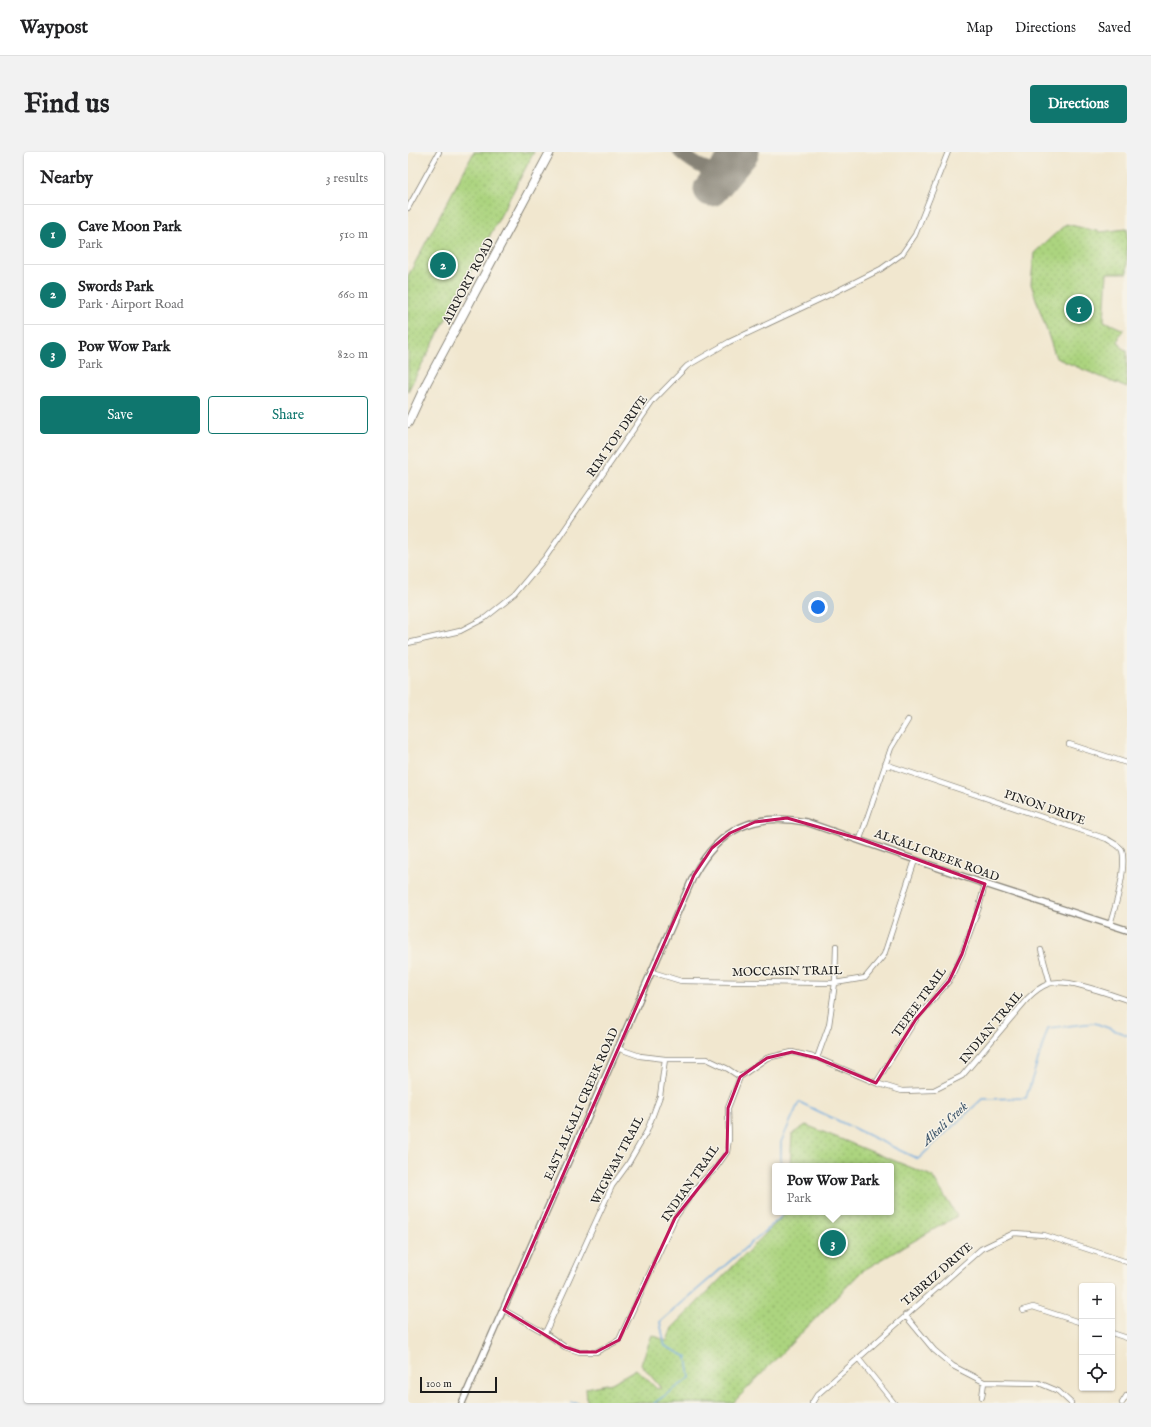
<!DOCTYPE html>
<html lang="en">
<head>
<meta charset="utf-8">
<style>
  body { margin:0; font-family:"IM FELL English",serif; background:#f2f2f2; color:#202124 }
  .controls { position:absolute; right:12px; bottom:12px; display:grid; overflow:hidden; border-radius:4px; box-shadow:0 1px 3px #0004 }
  .controls button { width:36px; height:36px; display:grid; place-items:center; padding:0; border:0; border-bottom:1px solid #e0e0e0; background:#fff; color:#202124; font:20px sans-serif }
  .scale { position:absolute; left:12px; bottom:10px; width:77px; box-sizing:border-box; padding-left:4px; border:2px solid #1c1c1c; border-top:0; font-size:11px; line-height:14px; white-space:nowrap; color:#1c1c1c; -webkit-text-stroke:3px #f7f3e8; paint-order:stroke }
  .you { position:absolute; left:410px; top:455px; width:14px; height:14px; margin:-10px; border:3px solid #fff; border-radius:50%; background:#1a73e8; box-shadow:0 0 0 6px #1a73e833 }
  .badge { display:grid; place-items:center; width:26px; height:26px; border-radius:50%; background:#0f766e; color:#fff; font-size:13px; font-weight:700 }
  .pin { position:absolute; translate:-50% -50%; border:2px solid #fff; box-shadow:0 1px 4px #0006 }
  .popup { position:absolute; left:364px; top:1011px; width:122px; height:52px; box-sizing:border-box; display:grid; place-content:center; border-radius:4px; background:#fff; filter:drop-shadow(0 1px 3px #0005); font-size:13px; white-space:nowrap; color:#757577 }
  .popup b { font-size:15px; color:#202124 }
  .popup::after { content:''; position:absolute; left:50%; top:100%; margin-left:-8px; border:8px solid transparent; border-top-color:#fff }
  .list { margin:0; padding:0; list-style:none }
  h2 { display:flex; justify-content:space-between; align-items:center; height:52px; margin:0; padding:0 16px; font-size:17px }
  h2 small { font-size:13px; font-weight:400; color:#757577 }
  .list li { display:grid; grid-template-columns:26px 1fr auto; gap:12px; align-items:center; box-sizing:border-box; height:60px; padding:0 16px; border-top:1px solid #e0e0e0 }
  .list b { display:block; font-size:15px; white-space:nowrap }
  .list p { margin:0; font-size:13px; white-space:nowrap; color:#757577 }
  .list em { font-size:13px; font-style:normal; color:#757577 }
  .actions { display:flex; gap:8px; padding:12px 16px }
  .actions a { flex:1; padding:9px 0; border:1px solid #0f766e; border-radius:4px; text-align:center; font-size:14px; color:#0f766e }
  .actions .main { background:#0f766e; color:#fff }
  .icon { flex:none; width:22px; height:22px; fill:none; stroke:currentColor; stroke-width:2; stroke-linecap:round; stroke-linejoin:round }
  .map { position:relative; flex:none; width:719px; height:1251px; overflow:hidden; border-radius:4px }
  header { display:flex; align-items:center; gap:24px; box-sizing:border-box; height:56px; padding:0 20px; background:#fff; border-bottom:1px solid #e0e0e0 }
  header strong { font-size:19px }
  nav { display:flex; gap:22px; margin-inline-start:auto; font-size:14px }
  .intro { display:flex; align-items:center; justify-content:space-between; box-sizing:border-box; height:96px; padding:0 24px }
  h1 { margin:0; font-size:28px }
  .button { padding:10px 18px; border-radius:4px; background:#0f766e; color:#fff; font-size:14px; font-weight:700 }
  main { display:flex; gap:24px; padding:0 24px }
  aside { flex:1; background:#fff; border-radius:4px; box-shadow:0 1px 3px #0004 }
  .map>svg:first-child { display:block }
  .park { fill:url(#park-dots); stroke:#64784e }
  .lines { fill:none; stroke-linecap:round; stroke-linejoin:round }
  .stream { stroke:#6ca9de; stroke-width:1.5 }
  .taxiway { stroke:#868276; stroke-width:14 }
  .runway { stroke:#868276; stroke-width:35 }
  .minor-casing { stroke:#868276; stroke-width:6 }
  .tertiary-casing { stroke:#868276; stroke-width:8 }
  .trunk-casing { stroke:#868276; stroke-width:10 }
  .minor { stroke:#fff; stroke-width:4.5 }
  .tertiary { stroke:#fff; stroke-width:5.5 }
  .trunk { stroke:#fff; stroke-width:8 }
  .marked { fill:none; stroke:#c2185b; stroke-width:3; stroke-linejoin:round }
  .labels { text-anchor:middle; stroke-width:3; stroke-linejoin:round; paint-order:stroke }
  .street-label { font-size:12px; fill:#1c1c1c; stroke:#f7f3e8 }
  .water-label { font-size:13px; font-style:italic; fill:#3c546a; stroke:#f7f3e8 }
</style>
</head>
<body>
<header>
<strong>Waypost</strong>
<nav><a>Map</a><a>Directions</a><a>Saved</a></nav>
</header>
<div class="intro"><h1>Find us</h1><a class="button">Directions</a></div>
<main>
<aside>
<h2>Nearby<small>3 results</small></h2>
<ul class="list">
<li><span class="badge">1</span><div><b>Cave Moon Park</b><p>Park</p></div><em>510 m</em></li>
<li><span class="badge">2</span><div><b>Swords Park</b><p>Park · Airport Road</p></div><em>660 m</em></li>
<li><span class="badge">3</span><div><b>Pow Wow Park</b><p>Park</p></div><em>820 m</em></li>
</ul>
<div class="actions"><a class="main">Save</a><a>Share</a></div>
</aside>
<div class="map">
<svg width="719" height="1251" viewBox="0 0 719 1251">
  <defs>
    <pattern id="park-dots" width="8" height="8" patternUnits="userSpaceOnUse"><rect width="8" height="8" fill="#acd47f"/><path d="M2 2h.1M6 6h.1" fill="none" stroke="#93b56d" stroke-width="1.8" stroke-linecap="round"/></pattern>
  </defs>
  <rect width="100%" height="100%" fill="#f7f3e8"/>
  <filter id="ink" filterUnits="userSpaceOnUse"><feTurbulence type="fractalNoise" baseFrequency=".025" numOctaves="2"/><feDisplacementMap in="SourceGraphic" scale="8" xChannelSelector="R" yChannelSelector="G"/><feConvolveMatrix kernelMatrix="1 2 1 2 8 2 1 2 1" color-interpolation-filters="sRGB"/></filter>
  <filter id="wash" filterUnits="userSpaceOnUse"><feTurbulence type="fractalNoise" baseFrequency=".012" numOctaves="4" result="noise"/><feDisplacementMap in="SourceGraphic" scale="16" xChannelSelector="R" yChannelSelector="G"/><feGaussianBlur stdDeviation="0.9" result="paint"/><feColorMatrix in="noise" values="0 0 0 0 0 0 0 0 0 0 0 0 0 0 0 0 0 1.4 0 .05"/><feComposite in="paint" operator="in"/></filter>
  <g filter="url(#wash)">
    <rect width="100%" height="100%" fill="#f1e7cf"/>
    <!-- park -->
    <path class="park" d="M66 0H126L0 239V124Z
      M658 72 692 80 719 77V121H699L696 169 716 178 712 182 710 189 715 197 719 198V236L648 206 623 132 626 101Z
      M398 973 524 1024 549 1064 454 1119 325 1251H184L179 1249 178 1236 204 1231 228 1217 249 1237 253 1236 233 1212 244 1183 259 1189 264 1176 379 1060H483V1014H382L384 982Z"/>
    <g class="lines">
      <!-- stream -->
      <path class="stream" d="M373 1014V990L391 950 510 1007 574 947 618 946 640 876 687 871 719 883
        M164 1251H170
        M246 1251 282 1226 279 1205 257 1194 252 1170 374 1064V1060"/>
      <!-- taxiway -->
      <path class="taxiway" d="M272 0C286 12 304 25 323 14"/>
      <!-- runway -->
      <path class="runway" d="M303 37 334 0"/>
    </g>
  </g>
  <g filter="url(#ink)">
    <g class="lines">
      <defs>
        <path id="minor" d="M0 56 31 0
          M0 491 52 479 77 466 106 443 137 406 245 249 279 214 321 190 423 142 473 117 494 102 507 83 540 0
          M661 592 719 611
          M477 612 699 687C703 690 711 693 714 698 719 716 708 753 702 772
          M452 687 483 596 500 568
          M633 798 642 831
          M244 820 273 829 427 831 457 826 476 803 507 708
          M209 896 232 904 257 907H299L320 917 332 925
          M409 906 421 873 427 831 428 794
          M468 931 508 867 541 829 554 802 571 755 577 732
          M96 1158 137 1181 157 1195 172 1200H188L211 1188 267 1066 291 1032 307 1017 319 1000 321 987 320 956 332 925 359 906 384 900 409 906 468 931 494 939 526 938 554 924 620 846C626 840 632 835 640 832 657 825 701 842 719 848
          M615 1158 625 1155 674 1171
          M497 1163 526 1198 545 1214 576 1230 631 1231 650 1239 663 1251
          M137 1181 204 1034 220 1012 239 979 252 944 257 907
          M704 1181 719 1186
          M450 1206 486 1251
          M574 1245 576 1230
          M404 1251 409 1243 573 1097 606 1081 636 1083 719 1110
          M714 1251 719 1243"/>
        <path id="tertiary" d="M54 1251 286 723C312 676 347 660 398 670L577 732 719 778"/>
        <path id="trunk" d="M0 271 19 230 142 0"/>
      </defs>
      <!-- minor casing -->
      <use href="#minor" class="minor-casing"/>
      <!-- tertiary casing -->
      <use href="#tertiary" class="tertiary-casing"/>
      <!-- trunk casing -->
      <use href="#trunk" class="trunk-casing"/>
      <!-- minor -->
      <use href="#minor" class="minor"/>
      <!-- tertiary -->
      <use href="#tertiary" class="tertiary"/>
      <!-- trunk -->
      <use href="#trunk" class="trunk"/>
    </g>
  </g>
  <!-- marked area -->
  <path class="marked" d="M379 666 452 687 577 732 554 802 541 829 508 867 468 931 409 906 384 900 359 906 332 925 320 956 319 1000 267 1066 211 1188 188 1200H172L157 1195 96 1158 286 723 304 696 322 681 347 670Z"/>
  <g class="labels">
    <!-- street labels -->
    <g class="street-label">
      <text transform="translate(60 129) rotate(-62)" y="4">AIRPORT ROAD</text>
      <text transform="translate(209 284) rotate(-55)" y="4">RIM TOP DRIVE</text>
      <text transform="translate(637 655) rotate(19)" y="4">PINON DRIVE</text>
      <text transform="translate(529 703) rotate(20)" y="4">ALKALI CREEK ROAD</text>
      <text transform="translate(379 819) rotate(-1)" y="4">MOCCASIN TRAIL</text>
      <text transform="translate(511 850) rotate(-54)" y="4">TEPEE TRAIL</text>
      <text transform="translate(583 875) rotate(-50)" y="4">INDIAN TRAIL</text>
      <text transform="translate(173 952) rotate(-66)" y="4">EAST ALKALI CREEK ROAD</text>
      <text transform="translate(209 1008) rotate(-62)" y="4">WIGWAM TRAIL</text>
      <text transform="translate(282 1031) rotate(-55)" y="4">INDIAN TRAIL</text>
      <text transform="translate(529 1122) rotate(-41)" y="4">TABRIZ DRIVE</text>
    </g>
    <!-- water labels -->
    <g class="water-label">
      <text transform="translate(536 971) rotate(-43)" y="5">Alkali Creek</text>
    </g>
  </g>
</svg>
<div class="controls">
<button>+</button>
<button>−</button>
<button><svg class="icon" aria-label="locate" viewBox="0 0 24 24"><circle cx="12" cy="12" r="6"/><path d="M12 2v4M12 18v4M2 12h4M18 12h4"/></svg></button>
</div>
<div class="scale">100 m</div>
<div class="you"></div>
<div class="pin badge" style="left:671px;top:157px">1</div>
<div class="pin badge" style="left:35px;top:113px">2</div>
<div class="pin badge" style="left:425px;top:1091px">3</div>
<div class="popup"><b>Pow Wow Park</b>Park</div>
</div>
</main>
</body>
</html>
